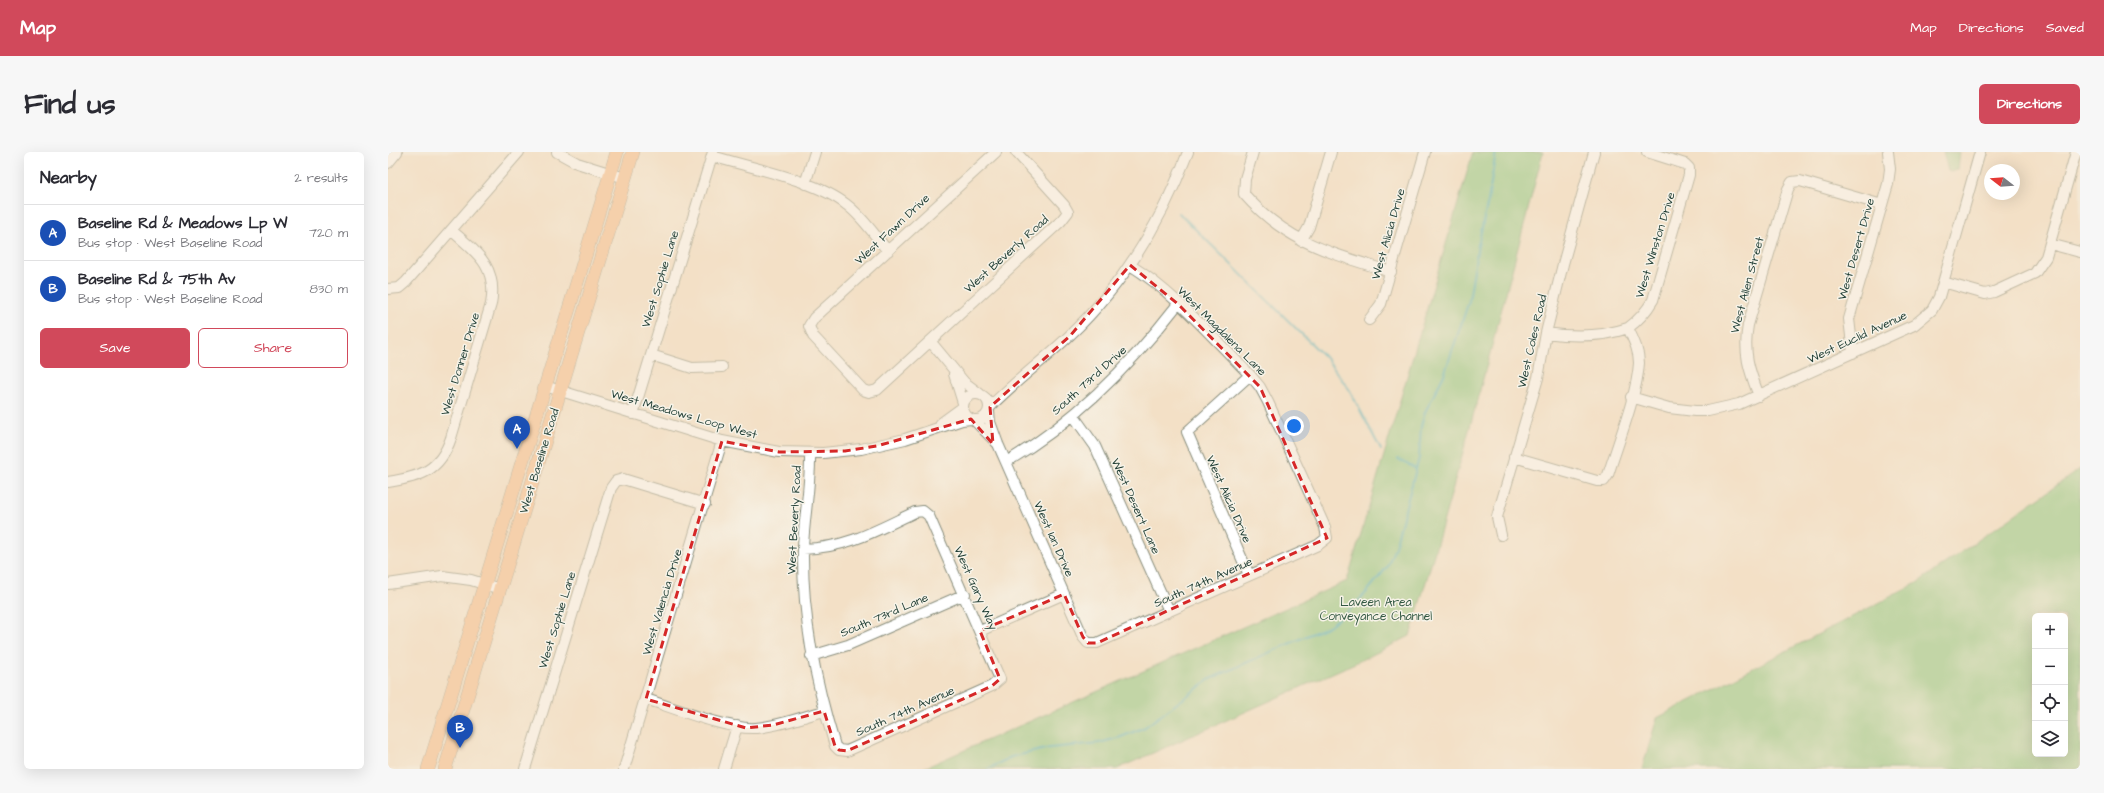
<!DOCTYPE html>
<html lang="en">
<head>
<meta charset="utf-8">
<style>
  body { margin:0; font-family:"Architects Daughter",sans-serif; background:#f7f7f7; color:#2b2b33 }
  .controls { position:absolute; right:12px; bottom:12px; display:grid; overflow:hidden; border-radius:6px; box-shadow:0 4px 16px #0002 }
  .controls button { width:36px; height:36px; display:grid; place-items:center; padding:0; border:0; border-bottom:1px solid #e1e1e2; background:#fff; color:#2b2b33; font:20px sans-serif }
  .compass { position:absolute; left:1596px; top:12px; width:36px; height:36px; border-radius:50%; background:#fff; box-shadow:0 4px 16px #0002; rotate:287deg }
  .you { position:absolute; left:906px; top:274px; width:14px; height:14px; margin:-10px; border:3px solid #fff; border-radius:50%; background:#1a73e8; box-shadow:0 0 0 6px #1a73e833 }
  .badge { display:grid; place-items:center; width:26px; height:26px; border-radius:50%; background:#d1495b; color:#fff; font-size:13px; font-weight:700 }
  .pin { position:absolute; translate:-50% -33px; filter:drop-shadow(0 1px 2px #0008) }
  .pin::after { content:''; position:absolute; top:21px; width:14px; height:12px; background:inherit; clip-path:polygon(0 0,100% 0,50% 100%) }
  .list { margin:0; padding:0; list-style:none }
  h2 { display:flex; justify-content:space-between; align-items:center; height:52px; margin:0; padding:0 16px; font-size:17px }
  h2 small { font-size:13px; font-weight:400; color:#7c7c81 }
  .list li { display:grid; grid-template-columns:26px 1fr auto; gap:12px; align-items:center; box-sizing:border-box; height:56px; padding:0 16px; border-top:1px solid #e1e1e2 }
  .list b { display:block; font-size:15px; white-space:nowrap }
  .list p { margin:0; font-size:13px; white-space:nowrap; color:#7c7c81 }
  .list em { font-size:13px; font-style:normal; color:#7c7c81 }
  .actions { display:flex; gap:8px; padding:12px 16px }
  .actions a { flex:1; padding:9px 0; border:1px solid #d1495b; border-radius:6px; text-align:center; font-size:14px; color:#d1495b }
  .actions .main { background:#d1495b; color:#fff }
  .icon { flex:none; width:22px; height:22px; fill:none; stroke:currentColor; stroke-width:2; stroke-linecap:round; stroke-linejoin:round }
  .map { position:relative; flex:none; width:1692px; height:617px; overflow:hidden; border-radius:6px }
  header { display:flex; align-items:center; gap:24px; box-sizing:border-box; height:56px; padding:0 20px; background:#d1495b; color:#fff }
  header strong { font-size:19px }
  nav { display:flex; gap:22px; margin-inline-start:auto; font-size:14px }
  .intro { display:flex; align-items:center; justify-content:space-between; box-sizing:border-box; height:96px; padding:0 24px }
  h1 { margin:0; font-size:28px }
  .button { padding:10px 18px; border-radius:6px; background:#d1495b; color:#fff; font-size:14px; font-weight:700 }
  main { display:flex; gap:24px; padding:0 24px }
  aside { flex:1; background:#fff; border-radius:6px; box-shadow:0 4px 16px #0002 }
  .map>svg:first-child { display:block }
  .green { fill:#87c77e; stroke:#538259; fill-rule:evenodd }
  .lines { fill:none; stroke-linecap:round; stroke-linejoin:round }
  .stream { stroke:#3dadba; stroke-width:2 }
  .minor-casing { stroke:#898e7d; stroke-width:12 }
  .major-casing { stroke:#898e7d; stroke-width:14 }
  .minor { stroke:#fff; stroke-width:10 }
  .major { stroke:#f9bc8a; stroke-width:13 }
  .marked { fill:none; stroke:#d62828; stroke-width:3; stroke-dasharray:8 5; stroke-linejoin:round }
  .labels { text-anchor:middle; stroke-width:3; stroke-linejoin:round; paint-order:stroke }
  .street-label { font-size:12px; fill:#1f3d34; stroke:#f7f3e8 }
  .park-label { font-size:12px; fill:#345943; stroke:#f7f3e8 }
</style>
</head>
<body>
<header>
<strong>Map</strong>
<nav><a>Map</a><a>Directions</a><a>Saved</a></nav>
</header>
<div class="intro"><h1>Find us</h1><a class="button">Directions</a></div>
<main>
<aside>
<h2>Nearby<small>2 results</small></h2>
<ul class="list">
<li><span class="badge" style="background:#1a4fb4">A</span><div><b>Baseline Rd &amp; Meadows Lp W</b><p>Bus stop · West Baseline Road</p></div><em>720 m</em></li>
<li><span class="badge" style="background:#1a4fb4">B</span><div><b>Baseline Rd &amp; 75th Av</b><p>Bus stop · West Baseline Road</p></div><em>830 m</em></li>
</ul>
<div class="actions"><a class="main">Save</a><a>Share</a></div>
</aside>
<div class="map">
<svg width="1692" height="617" viewBox="0 0 1692 617">
  <rect width="100%" height="100%" fill="#f7f3e8"/>
  <filter id="ink" filterUnits="userSpaceOnUse"><feTurbulence type="fractalNoise" baseFrequency=".025" numOctaves="2"/><feDisplacementMap in="SourceGraphic" scale="8" xChannelSelector="R" yChannelSelector="G"/><feConvolveMatrix kernelMatrix="1 2 1 2 8 2 1 2 1" color-interpolation-filters="sRGB"/></filter>
  <filter id="wash" filterUnits="userSpaceOnUse"><feTurbulence type="fractalNoise" baseFrequency=".012" numOctaves="4" result="noise"/><feDisplacementMap in="SourceGraphic" scale="16" xChannelSelector="R" yChannelSelector="G"/><feGaussianBlur stdDeviation="0.9" result="paint"/><feColorMatrix in="noise" values="0 0 0 0 0 0 0 0 0 0 0 0 0 0 0 0 0 1.4 0 .05"/><feComposite in="paint" operator="in"/></filter>
  <g filter="url(#wash)">
    <rect width="100%" height="100%" fill="#f3e0c6"/>
    <!-- green -->
    <path class="green" d="M1085 0H1155C1113 162 1070 324 1022 484L976 507 729 617H534L959 429Z
      M1555 0H1572L1570 17 1563 20 1560 19Z
      M1692 317V617H1254L1269 566 1529 431ZM1647 464H1677V602H1647Z"/>
    <g class="lines">
      <!-- stream -->
      <path class="stream" d="M791 61 937 205 961 237 993 298
        M1010 307 1028 317
        M600 617 623 605 662 596 711 591 733 585 757 575 822 527 941 474 959 460 978 441 999 415 1007 395 1031 306 1033 274 1037 260 1056 223 1081 149 1090 93 1100 49 1108 0"/>
    </g>
  </g>
  <g filter="url(#ink)">
    <g class="lines">
      <defs>
        <path id="minor" d="M169 0 189 11 237 26
          M608 0 426 166 421 174 425 184 475 238 481 240 489 238 673 69 680 60 676 53 628 0
          M865 0 857 27 856 42C899 91 943 101 1003 120
          M324 4C363 16 428 28 459 53 475 65 487 84 500 99
          M0 11 9 0
          M417 32 427 0
          M913 89 921 75 943 0
          M1662 92 1692 100
          M1555 130 1597 142 1606 140 1647 121 1658 105 1688 0
          M0 137 11 136 18 130 131 0
          M981 168 993 152 1037 0
          M1158 181C1185 185 1214 185 1240 176
          M542 189 576 230 592 242
          M1465 201 1461 167 1500 32 1502 17 1500 0
          M263 203 304 216 334 215
          M566 222 575 251
          M157 234 334 289 391 300 435 301 473 297 517 287 574 268 583 267
          M575 255a13 13 0 1 1 26 0a13 13 0 1 1-26 0Z
          M1371 244C1361 218 1355 201 1360 173L1400 37 1404 30 1412 29 1494 53
          M1243 245 1281 256 1307 259H1320L1351 252 1526 173 1544 158 1551 145 1592 0
          M602 255C626 230 655 209 681 184 734 134 774 69 800 0
          M601 260 602 270 610 292 695 485 700 491H709L930 393 939 386 937 375 880 250 872 235 862 223C825 186 786 140 742 113
          M245 262 325 0
          M685 263 707 294 781 459
          M586 268 609 291
          M553 271 575 255
          M1126 305 1209 329H1216L1220 323C1230 291 1249 243 1251 211 1251 198 1245 187 1240 176 1251 168 1258 160 1265 148L1301 23V16L1297 12 1259 0
          M618 310C686 271 742 214 790 152
          M0 330C32 325 52 319 63 286L103 152C110 114 88 100 63 78
          M1113 383 1109 365 1150 226 1158 181 1175 112 1206 0
          M415 397C459 396 489 378 527 360L535 359 541 364 612 527 604 534 459 599 451 598 447 594C427 528 414 464 415 396 416 364 423 333 422 301
          M861 423 799 280 862 223
          M0 432 54 424 83 428 112 437
          M592 479 676 442
          M423 504 460 493 577 442
          M258 547C286 556 340 578 368 576 391 574 414 565 436 559
          M137 617 223 336 228 329 235 327 317 352
          M236 617 334 289
          M336 617 349 574"/>
        <path id="major" d="M40 617 229 0
          M57 617 245 0"/>
      </defs>
      <!-- minor casing -->
      <use href="#minor" class="minor-casing"/>
      <!-- major casing -->
      <use href="#major" class="major-casing"/>
      <!-- minor -->
      <use href="#minor" class="minor"/>
      <!-- major -->
      <use href="#major" class="major"/>
    </g>
  </g>
  <!-- marked area -->
  <path d="M0 0H1692V617H0ZM742 113 790 152 872 235 939 386 709 491H700L695 485 676 442 592 479 612 527 604 534 459 599 451 598 447 594 436 559 385 573 358 576 258 547 334 289 391 300 457 299 489 294 583 267 605 292 602 255 682 184Z" fill="#f3e0c6" fill-opacity=".55" fill-rule="evenodd"/>
  <path class="marked" d="M742 113 790 152 872 235 939 386 709 491H700L695 485 676 442 592 479 612 527 604 534 459 599 451 598 447 594 436 559 385 573 358 576 258 547 334 289 391 300 457 299 489 294 583 267 605 292 602 255 682 184Z"/>
  <g class="labels">
    <!-- street labels -->
    <g class="street-label">
      <text transform="translate(504 77) rotate(-43)" y="4">West Fawn Drive</text>
      <text transform="translate(1000 82) rotate(-74)" y="4">West Alicia Drive</text>
      <text transform="translate(1267 93) rotate(-73)" y="4">West Winston Drive</text>
      <text transform="translate(1468 97) rotate(-74)" y="4">West Desert Drive</text>
      <text transform="translate(618 102) rotate(-42)" y="4">West Beverly Road</text>
      <text transform="translate(272 127) rotate(-73)" y="4">West Sophie Lane</text>
      <text transform="translate(1359 133) rotate(-75)" y="4">West Allen Street</text>
      <text transform="translate(834 179) rotate(45)" y="4">West Magdalena Lane</text>
      <text transform="translate(1469 185) rotate(-25)" y="4">West Euclid Avenue</text>
      <text transform="translate(1144 189) rotate(-77)" y="4">West Coles Road</text>
      <text transform="translate(72 212) rotate(-73)" y="4">West Donner Drive</text>
      <text transform="translate(701 228) rotate(-42)" y="4">South 73rd Drive</text>
      <text transform="translate(296 262) rotate(16)" y="4">West Meadows Loop West</text>
      <text transform="translate(151 309) rotate(-73)" y="4">West Baseline Road</text>
      <text transform="translate(841 347) rotate(66)" y="4">West Alicia Drive</text>
      <text transform="translate(748 354) rotate(66)" y="4">West Desert Lane</text>
      <text transform="translate(406 368) rotate(-87)" y="4">West Beverly Road</text>
      <text transform="translate(666 387) rotate(66)" y="4">West Ian Drive</text>
      <text transform="translate(815 430) rotate(-24)" y="4">South 74th Avenue</text>
      <text transform="translate(588 436) rotate(66)" y="4">West Gary Way</text>
      <text transform="translate(274 450) rotate(-73)" y="4">West Valencia Drive</text>
      <text transform="translate(496 463) rotate(-23)" y="4">South 73rd Lane</text>
      <text transform="translate(169 468) rotate(-73)" y="4">West Sophie Lane</text>
      <text transform="translate(517 559) rotate(-24)" y="4">South 74th Avenue</text>
    </g>
    <!-- park labels -->
    <g class="park-label">
      <text x="988" y="454">Laveen Area<tspan x="988" dy="14">Conveyance Channel</tspan></text>
    </g>
  </g>
</svg>
<div class="controls">
<button>+</button>
<button>−</button>
<button><svg class="icon" aria-label="locate" viewBox="0 0 24 24"><circle cx="12" cy="12" r="6"/><path d="M12 2v4M12 18v4M2 12h4M18 12h4"/></svg></button>
<button><svg class="icon" aria-label="layers" viewBox="0 0 24 24"><path d="M12 4l9 5-9 5-9-5zM3 14l9 5 9-5"/></svg></button>
</div>
<svg class="compass" viewBox="-18 -18 36 36"><path d="M0-13l5 13h-10z" fill="#e53935"/><path d="M0 13l5-13h-10z" fill="#7c7c81"/></svg>
<div class="you"></div>
<div class="pin badge" style="left:129px;top:297px;background:#1a4fb4">A</div>
<div class="pin badge" style="left:72px;top:596px;background:#1a4fb4">B</div>
</div>
</main>
</body>
</html>
